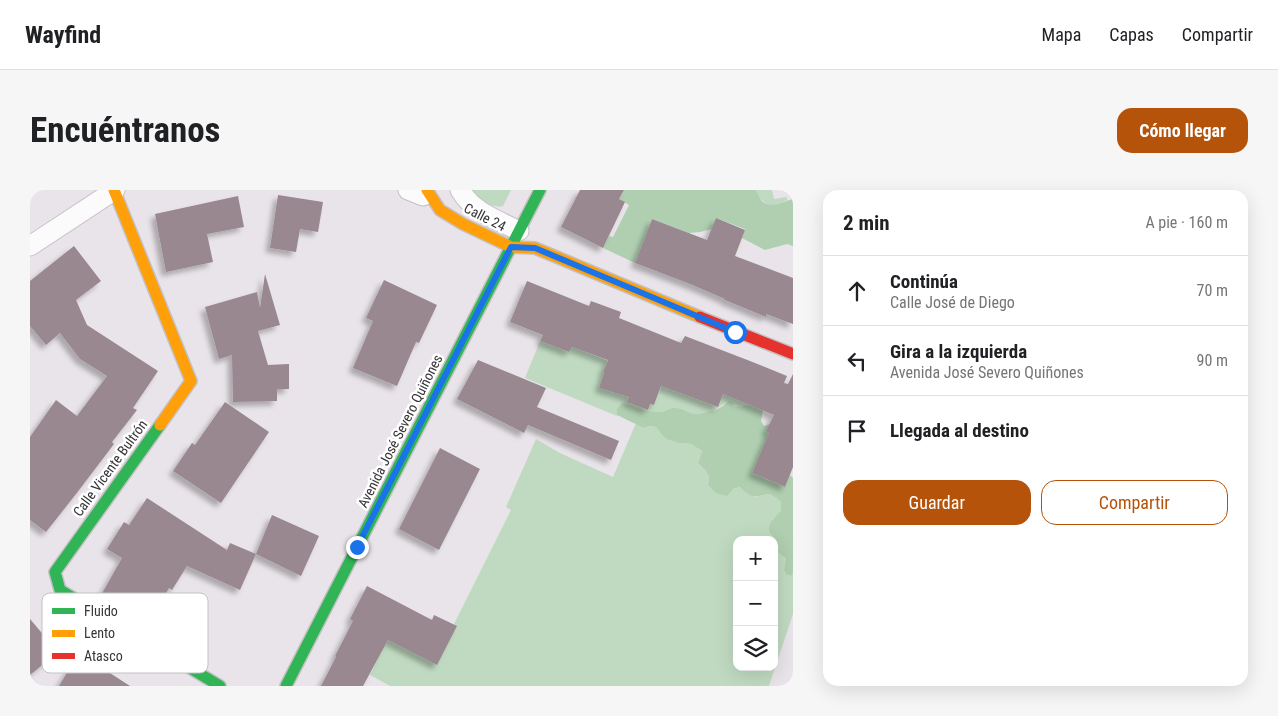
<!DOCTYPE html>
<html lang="es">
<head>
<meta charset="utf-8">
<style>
  body { margin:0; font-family:"Roboto Condensed",sans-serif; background:#f6f6f6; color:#202124 }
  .controls { position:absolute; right:15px; bottom:15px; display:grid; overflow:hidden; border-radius:10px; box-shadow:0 5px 20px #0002 }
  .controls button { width:45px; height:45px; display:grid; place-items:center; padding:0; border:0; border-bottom:1px solid #e0e0e0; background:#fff; color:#202124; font:25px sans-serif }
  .stop { position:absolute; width:15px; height:15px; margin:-11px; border:4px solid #1a73e8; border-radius:50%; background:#fff }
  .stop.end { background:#1a73e8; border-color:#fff; box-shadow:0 1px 5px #0008 }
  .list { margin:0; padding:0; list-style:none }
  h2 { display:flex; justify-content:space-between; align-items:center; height:65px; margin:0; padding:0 20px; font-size:21px }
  h2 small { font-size:16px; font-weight:400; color:#757577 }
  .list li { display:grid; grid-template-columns:32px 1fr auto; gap:15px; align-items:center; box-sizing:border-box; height:70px; padding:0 20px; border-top:1px solid #e0e0e0 }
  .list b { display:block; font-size:19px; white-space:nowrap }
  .list p { margin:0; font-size:16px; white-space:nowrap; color:#757577 }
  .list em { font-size:16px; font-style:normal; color:#757577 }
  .actions { display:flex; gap:10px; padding:15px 20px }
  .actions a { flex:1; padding:11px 0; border:1px solid #b45309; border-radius:15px; text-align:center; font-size:18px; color:#b45309 }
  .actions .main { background:#b45309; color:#fff }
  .icon { flex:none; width:28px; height:28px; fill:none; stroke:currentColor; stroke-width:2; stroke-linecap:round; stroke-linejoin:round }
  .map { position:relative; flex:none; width:763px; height:496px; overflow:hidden; border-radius:15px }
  header { display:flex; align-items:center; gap:30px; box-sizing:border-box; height:70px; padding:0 25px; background:#fff; border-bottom:1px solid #e0e0e0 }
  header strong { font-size:24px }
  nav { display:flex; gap:28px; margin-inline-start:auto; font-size:18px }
  .intro { display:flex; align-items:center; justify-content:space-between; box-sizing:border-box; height:120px; padding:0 30px }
  h1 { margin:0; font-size:35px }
  .button { padding:12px 22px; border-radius:15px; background:#b45309; color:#fff; font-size:18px; font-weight:700 }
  main { display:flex; gap:30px; padding:0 30px }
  aside { flex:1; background:#fff; border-radius:15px; box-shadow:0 5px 20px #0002 }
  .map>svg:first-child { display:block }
  .green { fill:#c0dac1; fill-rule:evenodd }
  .forest { fill:#afcfb0 }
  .building { fill:#998890; filter:url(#shadow) }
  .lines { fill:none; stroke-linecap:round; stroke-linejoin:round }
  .street-casing { stroke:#c4c1c4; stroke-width:21 }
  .fast-casing { stroke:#c4c1c4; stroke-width:14 }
  .slow-casing { stroke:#c4c1c4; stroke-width:14 }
  .jam-casing { stroke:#c4c1c4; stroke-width:14 }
  .street { stroke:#fcfbfc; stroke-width:19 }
  .fast { stroke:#30b455; stroke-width:11 }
  .slow { stroke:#ff9f0a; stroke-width:11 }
  .jam { stroke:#e5322d; stroke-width:11 }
  .route { stroke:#1a73e8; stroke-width:6 }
  .labels { text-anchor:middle; stroke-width:5; stroke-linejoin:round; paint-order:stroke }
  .street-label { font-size:14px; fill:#373437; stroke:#fff }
  .key { fill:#fff; stroke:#c3c2c3; stroke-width:1 }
  .key-label { font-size:14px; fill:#373437 }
</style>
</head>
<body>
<header>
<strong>Wayfind</strong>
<nav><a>Mapa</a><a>Capas</a><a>Compartir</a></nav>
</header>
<div class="intro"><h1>Encuéntranos</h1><a class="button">Cómo llegar</a></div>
<main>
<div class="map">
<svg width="763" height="496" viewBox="0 0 763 496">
  <defs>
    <filter id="shadow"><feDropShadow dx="-4.5" dy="4.5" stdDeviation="2.5" flood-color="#0004"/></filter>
  </defs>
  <rect width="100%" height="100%" fill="#e9e4e9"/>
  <!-- green -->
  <path class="green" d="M439 0H481L473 16C459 19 448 8 439 0Z
    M726 0H742L744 9 757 7V10C741 19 734 17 726 0Z
    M510 151 539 162 541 157H543L578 171 573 183 596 192 618 220 620 214 624 215 649 152 651 153 670 210 688 217 705 172 718 214 711 217H704L698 211C693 215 688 217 684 221 677 220 672 225 665 224 657 223 652 217 642 218 640 218 637 220 635 221 620 225 606 218 592 213 587 216 587 220 587 226L495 188Z
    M606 233 614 238 620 236 626 237 632 245 649 253 661 254 672 261 668 273 676 281 679 289 678 295 703 299 711 297 726 307C737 303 743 304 751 312V321L742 330C744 343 743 361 756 368L754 379 760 386 763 383V424L739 496H360L340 485 356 453 357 447 405 472 481 320 476 317 506 249 530 263 583 287ZM707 350H744V477H707Z"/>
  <!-- forest -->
  <path class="forest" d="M594 0H726C728 3 730 9 732 11 741 20 753 11 763 9V56L757 54 735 60 712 48 715 39 686 28 682 39 670 42 659 43 622 29 605 73 573 58 579 46 583 47 599 15 589 9Z
    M698 211 702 212 704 217H711L718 214 733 220 731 231 734 236 740 234 745 245 738 269 730 265 722 283 755 297 760 285 763 288V383L761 386 756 384 754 379 756 368C743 361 749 358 744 348 742 344 738 343 739 337 740 331 747 325 751 321V312C735 297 733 310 720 305 716 303 713 300 710 297L703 299 697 306 686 303 678 295 679 288 676 281 668 273 672 261 661 254 649 253 637 249 632 245 626 237 620 236 614 238 587 225C586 219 588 216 592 213 606 217 620 225 635 221 637 220 640 218 643 218 653 217 657 223 665 224 672 225 677 220 684 221L693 216Z"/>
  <!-- building -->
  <path class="building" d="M550 0H594L589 9 595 12 573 58 531 37Z
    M248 5 293 12 288 42 270 39 266 62 240 58Z
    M208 6 214 37 177 44 183 72 136 82 125 24Z
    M686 28 715 40 705 66 763 88V134L736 124V127L695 110V109L660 94 605 73 622 29 677 50Z
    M44 56 71 91 46 110 57 135 128 181 103 218 107 220 82 252 84 254 46 304 16 342 0 330V247L26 210 47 226 77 186 50 169 30 143 16 155 0 136V91Z
    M235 84 250 135 228 141 238 175 259 174V199H247V211L203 212 202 165 189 169 175 117 227 102 230 118Z
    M354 90 407 115 389 153 386 152 367 196 323 178 343 131 336 128Z
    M497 91 559 116 561 111 591 122 589 128 651 153 655 146 720 171 757 186 754 193 758 194 763 184V277L755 297 722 283 739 243 736 241 744 225 693 204 688 217 631 196 624 215 620 214 618 220 597 212 599 207 569 198 574 183 573 182 578 170 542 157 539 162 510 151 513 145 480 132Z
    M448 170 516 198 507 217 589 251 581 270 498 235 494 243 427 209Z
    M195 212 239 242 191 313 143 281 162 253 165 255Z
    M410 258 450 279 409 360 369 339Z
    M117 308 197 360 200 353 226 364 210 400 157 376 142 400 139 398 118 435 70 407 92 368 77 359 94 332 99 335Z
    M242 325 289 346 271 386 226 364Z
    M337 396 402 430 404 425 427 436 407 475 358 450 333 496H291L306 467 305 466 323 431 320 429Z
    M0 429 28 462 0 485Z
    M50 461 68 471 66 474 100 496H29Z"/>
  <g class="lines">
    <defs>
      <path id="street" d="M378 0 393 6
        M430 0C444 23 466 29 489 41
        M0 56 85 0"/>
      <path id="fast" d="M130 235 25 382 30 400 190 496
        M256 496 510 0"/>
      <path id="slow" d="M84 0 161 191 130 235
        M397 0 410 20 433 34 481 57 505 58 670 127"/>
      <path id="jam" d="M670 127 763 164"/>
    </defs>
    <!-- street casing -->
    <use href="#street" class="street-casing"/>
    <!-- fast casing -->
    <use href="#fast" class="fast-casing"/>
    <!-- slow casing -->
    <use href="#slow" class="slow-casing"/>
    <!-- jam casing -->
    <use href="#jam" class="jam-casing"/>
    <!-- street -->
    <use href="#street" class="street"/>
    <!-- fast -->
    <use href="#fast" class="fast"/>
    <!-- slow -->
    <use href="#slow" class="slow"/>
    <!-- jam -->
    <use href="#jam" class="jam"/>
  </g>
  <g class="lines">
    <!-- route -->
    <path class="route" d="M327 357 481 57 505 58 705 142"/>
  </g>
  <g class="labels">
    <!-- street labels -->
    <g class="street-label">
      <text transform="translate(455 27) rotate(27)" y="5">Calle 24</text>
      <text transform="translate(370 241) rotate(-63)" y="5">Avenida José Severo Quiñones</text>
      <text transform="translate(80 278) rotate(-54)" y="5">Calle Vicente Bultrón</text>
    </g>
  </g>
  <!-- legend -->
  <rect x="12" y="403" width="166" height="80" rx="8" class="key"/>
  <rect x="22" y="418" width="23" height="6" fill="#30b455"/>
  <rect x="22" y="440" width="23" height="7" fill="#ff9f0a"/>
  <rect x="22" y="463" width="23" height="6" fill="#e5322d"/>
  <g class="key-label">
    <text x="54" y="426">Fluido</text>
    <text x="54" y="448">Lento</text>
    <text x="54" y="471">Atasco</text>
  </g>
</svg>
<div class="controls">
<button>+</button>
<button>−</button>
<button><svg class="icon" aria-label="layers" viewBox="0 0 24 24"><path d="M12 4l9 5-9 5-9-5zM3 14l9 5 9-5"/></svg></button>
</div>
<div class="stop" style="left:705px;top:142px"></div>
<div class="stop end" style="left:327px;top:357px"></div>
</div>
<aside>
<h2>2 min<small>A pie · 160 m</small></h2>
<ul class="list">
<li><svg class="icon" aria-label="ahead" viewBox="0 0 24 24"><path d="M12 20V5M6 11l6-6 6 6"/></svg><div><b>Continúa</b><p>Calle José de Diego</p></div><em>70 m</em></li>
<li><svg class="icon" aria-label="left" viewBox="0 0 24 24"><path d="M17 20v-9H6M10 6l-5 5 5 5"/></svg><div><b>Gira a la izquierda</b><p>Avenida José Severo Quiñones</p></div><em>90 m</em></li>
<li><svg class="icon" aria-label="arrive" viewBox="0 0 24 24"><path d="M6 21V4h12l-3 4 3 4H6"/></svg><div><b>Llegada al destino</b></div></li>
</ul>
<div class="actions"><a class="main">Guardar</a><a>Compartir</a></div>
</aside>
</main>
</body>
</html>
